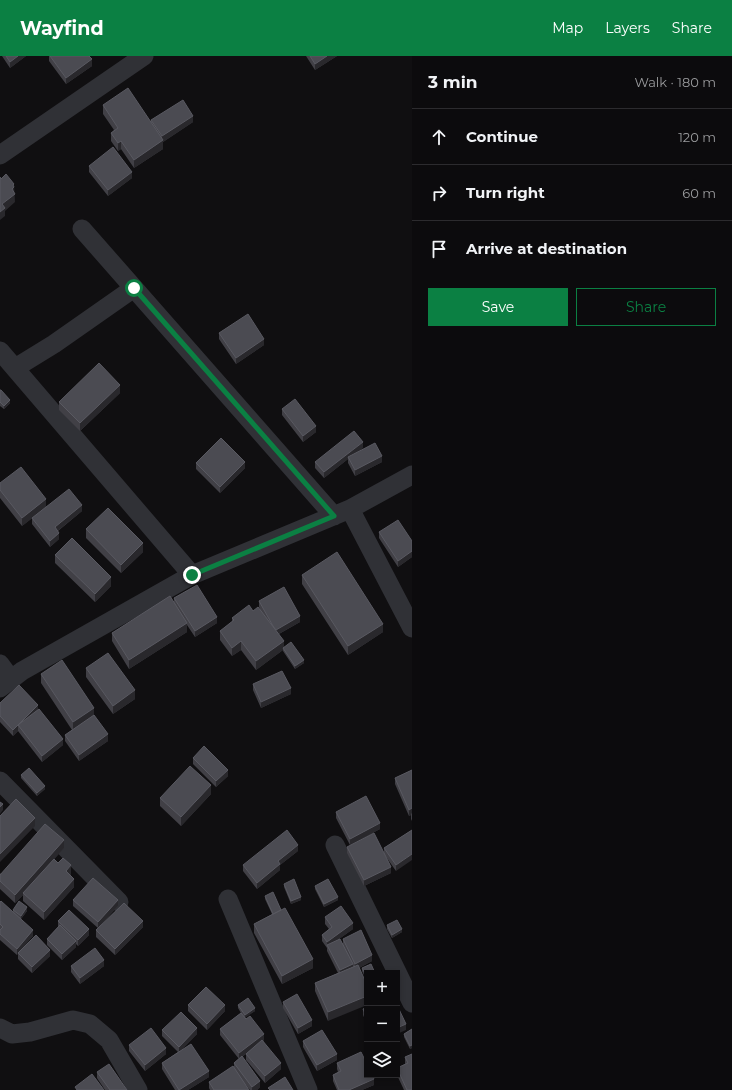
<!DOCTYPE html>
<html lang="en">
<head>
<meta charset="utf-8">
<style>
  body { margin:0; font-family:Montserrat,sans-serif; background:#151416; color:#f1f3f6 }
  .controls { position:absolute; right:12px; bottom:12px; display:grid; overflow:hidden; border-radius:0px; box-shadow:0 2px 6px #0003 }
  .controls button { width:36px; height:36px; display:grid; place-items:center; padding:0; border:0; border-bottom:1px solid #2c2b2e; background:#0c0b0d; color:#f1f3f6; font:20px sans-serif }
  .stop { position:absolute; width:12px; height:12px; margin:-9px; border:3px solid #0b8043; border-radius:50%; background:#fff }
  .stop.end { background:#0b8043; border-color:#fff; box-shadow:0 1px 4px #0008 }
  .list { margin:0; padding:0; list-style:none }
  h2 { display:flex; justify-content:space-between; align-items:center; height:52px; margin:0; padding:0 16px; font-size:17px }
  h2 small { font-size:13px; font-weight:400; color:#9a9b9d }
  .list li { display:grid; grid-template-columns:26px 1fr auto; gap:12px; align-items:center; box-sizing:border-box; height:56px; padding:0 16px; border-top:1px solid #2c2b2e }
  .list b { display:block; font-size:15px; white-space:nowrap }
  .list em { font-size:13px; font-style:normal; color:#9a9b9d }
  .actions { display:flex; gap:8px; padding:12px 16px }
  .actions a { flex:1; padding:9px 0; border:1px solid #0b8043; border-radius:0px; text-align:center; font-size:14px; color:#0b8043 }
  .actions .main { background:#0b8043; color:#fff }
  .icon { flex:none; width:22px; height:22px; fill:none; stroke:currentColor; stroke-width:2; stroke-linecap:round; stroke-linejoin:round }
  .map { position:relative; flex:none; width:412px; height:1034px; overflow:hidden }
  header { display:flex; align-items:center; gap:24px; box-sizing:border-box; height:56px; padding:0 20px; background:#0b8043; color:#fff }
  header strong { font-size:19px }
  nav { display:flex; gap:22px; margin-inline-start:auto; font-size:14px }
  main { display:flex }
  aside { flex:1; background:#0c0b0d }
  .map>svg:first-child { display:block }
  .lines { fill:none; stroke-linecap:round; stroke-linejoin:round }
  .minor { stroke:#303136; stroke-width:19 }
  .wall { fill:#414046 }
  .shaded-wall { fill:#29282c }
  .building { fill:#4b4b52; stroke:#595961 }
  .route { stroke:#0b8043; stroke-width:5 }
</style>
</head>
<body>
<header>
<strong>Wayfind</strong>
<nav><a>Map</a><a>Layers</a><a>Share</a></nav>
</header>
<main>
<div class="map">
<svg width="412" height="1034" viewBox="0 0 412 1034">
  <rect width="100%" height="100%" fill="#100f11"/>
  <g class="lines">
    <!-- minor -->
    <path class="minor" d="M0 99 144 0
      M82 173 334 460
      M0 295 192 519
      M15 312 54 288 134 232
      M350 453 412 572
      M0 608 11 623
      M0 632 22 615 192 519 350 453 412 419
      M0 725 119 846
      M335 789 412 947
      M228 843 308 1034
      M0 972 12 978 30 976 73 964 90 968 109 984 138 1034"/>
  </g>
  <!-- wall -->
  <path class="wall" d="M2 0H26L10 12Z
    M49 0H89L92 10 66 28 49 5Z
    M306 0H337L315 14Z
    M103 49 151 67V64L193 66 163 86V93L134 112 121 93 118 95 111 85V77L114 74 103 58Z
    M89 110 132 122 108 140 89 116Z
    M219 277 264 289 236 308 219 283Z
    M0 334 10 347 4 353 0 350Z
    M120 337 80 375 59 354V346Z
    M282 353 316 376 303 386 282 359Z
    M363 392 356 397 382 406 355 420 348 407V403L324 422 315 412V406Z
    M196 407 245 412 220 437 196 413Z
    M0 427 46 451 82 455 58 475 59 483 50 491 32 468V462L22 470 0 442Z
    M86 473 143 496 121 517 86 482Z
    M379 476 412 485V501L398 511 379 482Z
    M55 499 111 530 95 546 55 507Z
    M302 519 383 576 348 599 302 528Z
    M174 542 217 567 195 581 187 569V576L129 613 112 585V577L174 547Z
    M259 545 300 566 279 578 284 591 304 607 295 613 283 595V594L256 614 241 594 232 600 220 584V575L232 566V562L260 553 259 551Z
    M86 612 135 643 113 658 86 621Z
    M41 618 94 659 108 685 79 705 65 685V679L72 674 41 627Z
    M253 628 291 638 261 652 253 634Z
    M0 647 38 654 63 689 42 706 18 675 13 680 0 666Z
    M193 702 228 720 216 731 193 708Z
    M412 714V765L411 763V759L409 760 395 728V722Z
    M21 719 45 733 37 740 21 722Z
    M211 738 181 770 160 750V742Z
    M336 756 380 773 350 789 336 762Z
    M412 774 396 815 384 798V792Z
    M347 791 391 817 364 830 347 797Z
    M64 792 54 803 71 818 70 819 74 831 44 864 23 845V839L15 847 0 833V817L1 818Z
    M298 795 280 809V814L257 833 243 815V809Z
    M284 828 301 844 291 848 284 831Z
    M315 830 338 844 324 851 315 833Z
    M265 840 281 854 313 912 282 928 254 877V868L272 858 265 843Z
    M73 844 118 850 101 869 143 871 115 899 96 881V874L98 872 73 850Z
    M0 846 13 856V854L27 855 21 863 33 880 21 893 50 900 32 917 18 903V897L17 899 0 884Z
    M325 861 353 873 339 883 343 888V883L372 905 359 912 328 965 315 935V927L338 917 327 895V891V892L322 885V879L329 873 325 868Z
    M58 865 89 879 78 890 76 888V891L62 904 47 889V883L58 871Z
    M387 869 402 876 392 882 387 873Z
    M71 910H104L80 928 71 916Z
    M362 912 367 917V925L362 915Z
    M283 946 312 970 298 978 283 952Z
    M188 949 225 955 207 974 188 955Z
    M238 949 255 955 245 961 264 984 263 985 281 1013 265 1027 246 1004V998L242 1001 260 1031 257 1034H250L240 1022 249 1034H210L209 1032V1026L234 1012V1007L239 1003 220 979V973L241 957 238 952Z
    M367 951V968L363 959V953Z
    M412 973V992L410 993 404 981V978Z
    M162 974 197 978 181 994 209 1021 188 1034H175L162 1013V1007L178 996 162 980Z
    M303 985 337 1004 317 1015 303 991Z
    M129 989 166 998 145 1015 129 995Z
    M412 998V1034H404L397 1019V1012L405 1008V1001Z
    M337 1007 374 1029 362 1034H337L333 1025V1019L338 1016 337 1013Z
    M97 1016 127 1034H105L97 1022Z"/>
  <!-- shaded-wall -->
  <path class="shaded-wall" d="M18 0H26L10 12V6Z
    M327 0H337L315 14V8Z
    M92 3V10L66 28V22Z
    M193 60V66L163 86V93L134 112V104L162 85V80Z
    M121 85V93L118 95V87Z
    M132 116V122L108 140V134Z
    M14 128 15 146 5 155V160L0 164V156L2 148 12 133 13 129Z
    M264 283V289L236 308V302Z
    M120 329V337L80 375V367Z
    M10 344V347L4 353V350Z
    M316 370V376L303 386V380Z
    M363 386V392L349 402 348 401V403L324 422V416Z
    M382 400V406L355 420V414Z
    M245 406V412L220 437V431Z
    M46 443V452L22 470V462Z
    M82 449V455L55 477V471Z
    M59 477V483L50 491V485Z
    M143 487V496L121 517V509Z
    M412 495V501L398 511V505Z
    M111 521V530L95 546V538Z
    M300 560V566L275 580V574Z
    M217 561V567L195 581V575Z
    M187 567V576L129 613V604Z
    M383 568V576L348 599V590Z
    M241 585V594L232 600V592Z
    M284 585V593L283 592V594L256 614V605Z
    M304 604V607L295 613V610Z
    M291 632V638L261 652V646Z
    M135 634V643L113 658V650Z
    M38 649V655L18 669V675L13 680V674Z
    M94 652V660L73 675V666Z
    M108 678V685L79 705V699Z
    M63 683V689L42 706V700Z
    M228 714V720L216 731V725Z
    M211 729V738L181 770V761Z
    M45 730V733L37 740V737Z
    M3 748V754L0 758V751Z
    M412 752V758L411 757V759L409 760V754Z
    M35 762V770L0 806V798Z
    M380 767V773L350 789V783Z
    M64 784V792L24 838 23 837V839L15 847V839Z
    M298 789V795L280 809V814L257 833V827L278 805Z
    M412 798V804L396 815V809Z
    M71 809V818L66 824V815Z
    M391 811V817L364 830V824Z
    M74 823V831L44 864V856Z
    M301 841V844L291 848V845Z
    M338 841V844L324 851V848Z
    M118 844V850L98 872V866Z
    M27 851V855L21 863V860Z
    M143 865V871L115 899V893Z
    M353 867V873L328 891 327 889V892V886Z
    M89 873V879L78 890V884Z
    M402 873V876L392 882V879Z
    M33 874V880L17 899V893Z
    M76 885V891L62 904V898Z
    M50 894V900L32 917V911Z
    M372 899V905L355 914V908Z
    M313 903V912L282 928V920Z
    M104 904V910L80 928V922Z
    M353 908V914L340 920V914Z
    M367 940V949L328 965V956Z
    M225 949V955L207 974V968Z
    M255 952V955L245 962V959Z
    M312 964V970L298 978V972Z
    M406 968V974L397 978V972Z
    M197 972V978L179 997V991Z
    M264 978V984L239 1003V997Z
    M412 989V992L410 993V990Z
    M166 992V998L145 1015V1009Z
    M337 998V1004L317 1015V1009Z
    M281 1007V1013L265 1027V1020Z
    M209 1015V1021L188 1034H179Z
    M374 1023V1029L362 1034H349Z
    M260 1025V1031L257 1034H252V1031Z"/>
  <!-- building -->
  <path class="building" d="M6 0H18L10 6Z
    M50 0H89L92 3 66 22Z
    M310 0H327L315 8Z
    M128 32 163 84 134 104 121 85 118 87 111 77 118 72 103 49Z
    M183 44 193 60 162 80 151 64Z
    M113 91 132 116 108 134 89 110Z
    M6 118 14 128 13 129 14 131 12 133 15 138 2 148 5 152 0 156V121L1 123Z
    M248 258 264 283 236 302 219 277Z
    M99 307 120 329 80 367 59 346Z
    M0 334H1L10 344 4 350 0 346Z
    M295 343 316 370 303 380 282 353Z
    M354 375 363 386 324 416 315 406Z
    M221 382 245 406 220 431 196 407Z
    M375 387 382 400 355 414 348 401Z
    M21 411 46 443 22 462 0 434V427Z
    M69 433 82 449 55 471 59 477 50 485 32 462Z
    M108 452 143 487 121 509 86 473Z
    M398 464 412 485V495L398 505 379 476Z
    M72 482 111 521 95 538 55 499Z
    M337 496 383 568 348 590 302 519Z
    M197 529 217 561 195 575 174 542Z
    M284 531 300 560 276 574 273 570 259 545Z
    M170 540 187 567 129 604 112 577Z
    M249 549 253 555 258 551 284 585 256 605 241 585 232 592 220 575 234 564 232 562Z
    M291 586 304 604 295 610 283 592Z
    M108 597 135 634 113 650 86 612Z
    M62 604 94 652 73 666 41 618Z
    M282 615 291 632 261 646 253 628Z
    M19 629 38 649 13 674 0 660V647Z
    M39 653 63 683 42 700 18 669Z
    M94 659 108 678 79 699 65 679Z
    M204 690 228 714 216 725 193 702Z
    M190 710 211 729 181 761 160 742Z
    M29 712 45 730 37 737 21 719Z
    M412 714V752L409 754 395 722Z
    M366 740 380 767 350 783 336 756Z
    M16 743 35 762 0 798V760Z
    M0 746 3 748 0 751Z
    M45 768 64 784 15 839 0 825V819Z
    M287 774 298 789 278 805 280 808 257 827 243 809Z
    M412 774V798L396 809 384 792Z
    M374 777 391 811 364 824 347 791Z
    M63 802 71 809 66 815 74 823 44 856 23 837 54 803 58 807Z
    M93 822 118 844 98 866 73 844Z
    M294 823 301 841 291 845 284 828Z
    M328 823 338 841 324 848 315 830Z
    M273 836 281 854 273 858 265 840Z
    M1 845 33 874 17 893 0 878V874L3 871 0 868V846Z
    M19 845 27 851 21 860 13 854Z
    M124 847 143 865 115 893 96 874Z
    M341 850 353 867 327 886 322 879 332 871 325 861Z
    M285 852 313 903 282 920 254 868Z
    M69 854 89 873 78 884 58 865Z
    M397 864 402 873 392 879 387 869Z
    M60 869 76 885 62 898 47 883Z
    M361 874 372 899 355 908 343 883Z
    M36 879 50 894 32 911 18 897Z
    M340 883 353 908 340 914 327 889Z
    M95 892 104 904 80 922 71 910Z
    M371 908 375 917H367V921L362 912Z
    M358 909 367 929V940L328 956 315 927Z
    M206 931 225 949 207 968 188 949Z
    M297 938 312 964 298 972 283 946Z
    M248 942 255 952 245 959 238 949Z
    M397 949 406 968 397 972Z
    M367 951V962L363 953Z
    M181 956 197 972 179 991 162 974Z
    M241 957 246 963 250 960 264 978 239 997 220 973Z
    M151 972 166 992 145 1009 129 989Z
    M412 973V989L410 990 404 978Z
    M322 974 337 998 317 1009 303 985Z
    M262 984 281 1007 265 1020 246 998Z
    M191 988 209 1015 179 1034 162 1007Z
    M361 996 367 1008V1019H372L374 1023 349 1034H339L333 1019 341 1015 337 1007Z
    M412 998V1034H407L397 1012 408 1007 405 1001Z
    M242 1000 260 1025 252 1031 234 1007Z
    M109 1008 127 1034H110L97 1016Z
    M233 1010 249 1034H214L209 1026Z
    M92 1018 104 1034H77L75 1031Z
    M285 1021 293 1034H270L268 1032Z"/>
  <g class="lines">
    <!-- route -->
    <path class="route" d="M134 232 334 460 192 519"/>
  </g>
</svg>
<div class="controls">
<button>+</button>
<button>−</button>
<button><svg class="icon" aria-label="layers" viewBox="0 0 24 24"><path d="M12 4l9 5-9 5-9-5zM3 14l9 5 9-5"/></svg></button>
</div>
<div class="stop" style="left:134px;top:232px"></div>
<div class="stop end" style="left:192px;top:519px"></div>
</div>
<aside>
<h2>3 min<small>Walk · 180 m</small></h2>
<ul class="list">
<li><svg class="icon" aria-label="ahead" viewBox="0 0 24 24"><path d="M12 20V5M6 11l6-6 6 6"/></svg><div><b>Continue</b></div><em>120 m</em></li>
<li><svg class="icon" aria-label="right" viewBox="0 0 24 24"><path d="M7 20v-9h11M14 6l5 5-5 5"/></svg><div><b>Turn right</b></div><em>60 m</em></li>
<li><svg class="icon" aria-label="arrive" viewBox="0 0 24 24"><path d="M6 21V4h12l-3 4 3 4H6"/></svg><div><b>Arrive at destination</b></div></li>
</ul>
<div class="actions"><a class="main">Save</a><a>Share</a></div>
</aside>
</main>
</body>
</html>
